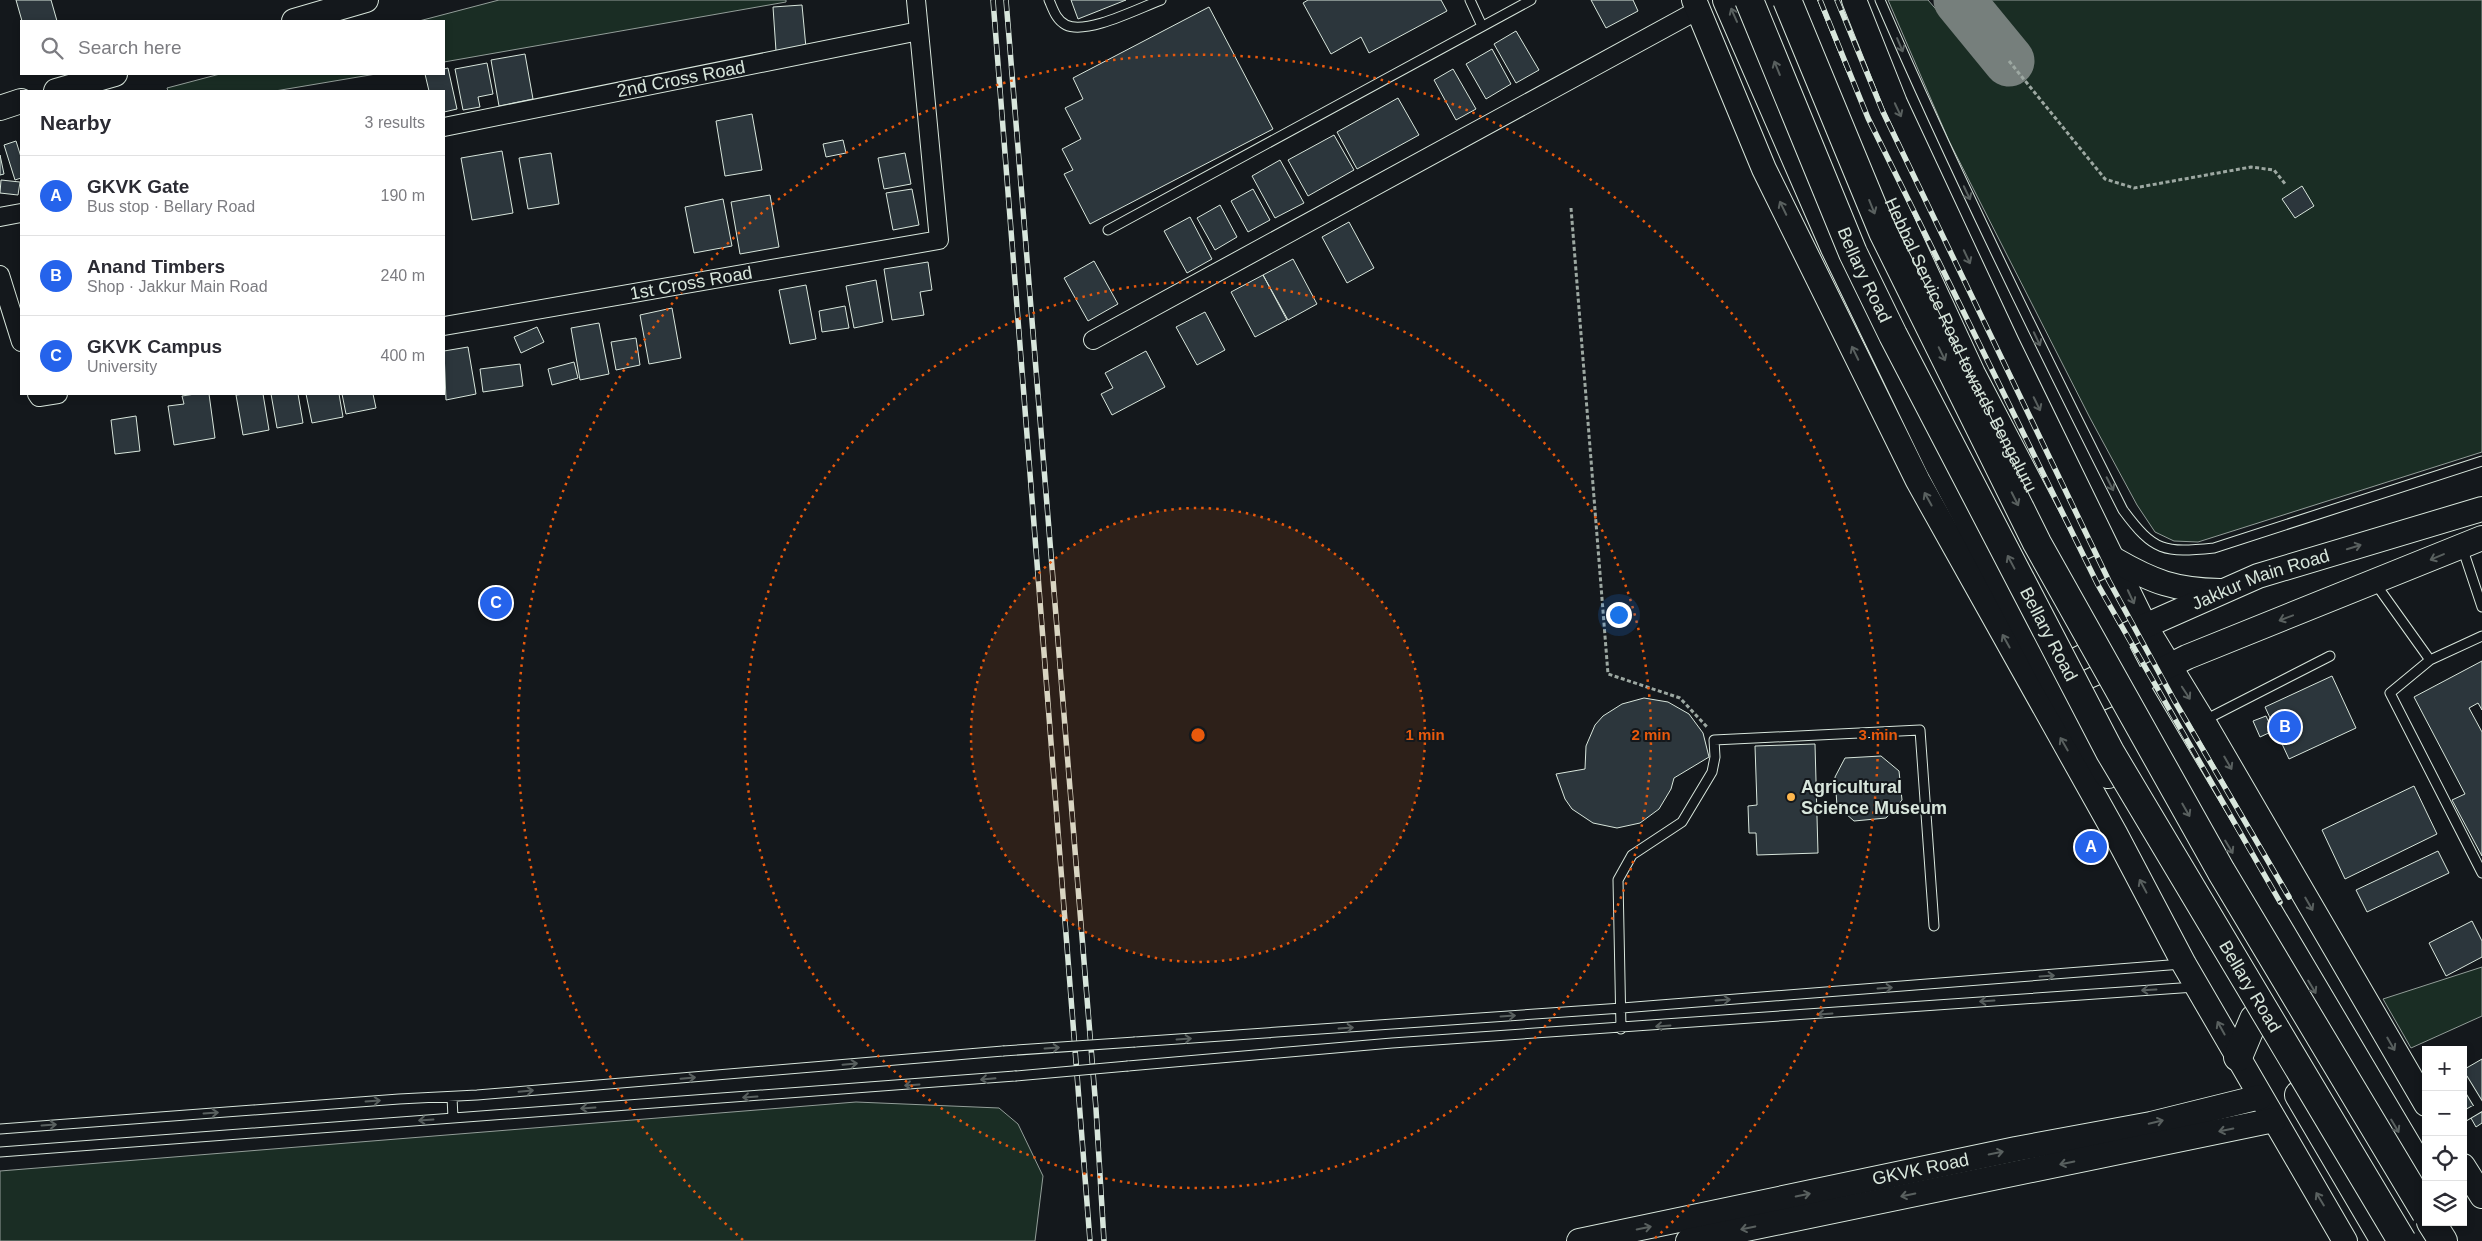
<!DOCTYPE html>
<html lang="en">
<head>
<meta charset="utf-8">
<style>
  body { margin:0; font-family:Arial,sans-serif; background:#f2f2f3; color:#2b2b33 }
  .controls { position:absolute; right:15px; bottom:15px; display:grid; overflow:hidden; border-radius:0px; box-shadow:0 2px 8px #0003 }
  .controls button { width:45px; height:45px; display:grid; place-items:center; padding:0; border:0; border-bottom:1px solid #e1e1e2; background:#fff; color:#2b2b33; font:25px sans-serif }
  .you { position:absolute; left:1618px; top:614px; width:18px; height:18px; margin:-12px; border:4px solid #fff; border-radius:50%; background:#1a73e8; box-shadow:0 0 0 8px #1a73e833 }
  .badge { display:grid; place-items:center; width:32px; height:32px; border-radius:50%; background:#2563eb; color:#fff; font-size:16px; font-weight:700 }
  .pin { position:absolute; translate:-50% -50%; border:2px solid #fff; box-shadow:0 1px 5px #0006 }
  .list { margin:0; padding:0; list-style:none }
  h2 { display:flex; justify-content:space-between; align-items:center; height:65px; margin:0; padding:0 20px; font-size:21px }
  h2 small { font-size:16px; font-weight:400; color:#7c7c81 }
  .list li { display:grid; grid-template-columns:32px 1fr auto; gap:15px; align-items:center; box-sizing:border-box; height:80px; padding:0 20px; border-top:1px solid #e1e1e2 }
  .list b { display:block; font-size:19px; white-space:nowrap }
  .list p { margin:0; font-size:16px; white-space:nowrap; color:#7c7c81 }
  .list em { font-size:16px; font-style:normal; color:#7c7c81 }
  .icon { flex:none; width:28px; height:28px; fill:none; stroke:currentColor; stroke-width:2; stroke-linecap:round; stroke-linejoin:round }
  .map { position:relative; flex:none; width:2482px; height:1241px; overflow:hidden }
  .search { position:absolute; background:#fff; box-shadow:0 2px 8px #0003; left:20px; top:20px; width:425px; height:55px; display:flex; align-items:center; gap:12px; box-sizing:border-box; padding:0 18px; border-radius:0px; color:#7c7c81; font-size:19px }
  .panel { position:absolute; background:#fff; box-shadow:0 2px 8px #0003; left:20px; top:90px; width:425px; height:305px; border-radius:0px }
  .map>svg:first-child { display:block }
  .green { fill:#1a2d24; stroke:#939e99 }
  .lines { fill:none; stroke-linecap:round; stroke-linejoin:round }
  .taxiway { stroke:#767f7c; stroke-width:51 }
  .building { fill:#2c363c; stroke:#d8e6dc }
  .lane-casing { stroke:#d8e6dc; stroke-width:11 }
  .street-casing { stroke:#d8e6dc; stroke-width:20 }
  .secondary-casing { stroke:#d8e6dc; stroke-width:26 }
  .highway-casing { stroke:#d8e6dc; stroke-width:30 }
  .path { stroke:#9da8a2; stroke-width:3; stroke-dasharray:4 2.5; stroke-linecap:butt }
  .lane { stroke:#14181c; stroke-width:9 }
  .street { stroke:#14181c; stroke-width:18 }
  .secondary { stroke:#14181c; stroke-width:24 }
  .highway { stroke:#14181c; stroke-width:28 }
  .rail-casing { stroke:#d8e6dc; stroke-width:5.5 }
  .rail { stroke:#14181c; stroke-width:4; stroke-dasharray:11; stroke-linecap:butt }
  .lane-bridge-casing { stroke:#d8e6dc; stroke-width:11; stroke-linecap:butt }
  .highway-bridge-casing { stroke:#d8e6dc; stroke-width:30; stroke-linecap:butt }
  .lane-bridge { stroke:#14181c; stroke-width:9 }
  .highway-bridge { stroke:#14181c; stroke-width:28 }
  .oneway { stroke:#59605f }
  .ring { fill:none; stroke:#e8590c; stroke-width:2.5; stroke-dasharray:2.5 5 }
  .poi-dot { fill:#ffb74d; stroke:#14181c; stroke-width:2 }
  .labels { text-anchor:middle; stroke-width:4; stroke-linejoin:round; paint-order:stroke }
  .street-label { font-size:18px; fill:#d8e6dc; stroke:#14181c }
  .poi-label { font-size:18px; font-weight:bold; fill:#d8e6dc; stroke:#14181c; text-anchor:start }
  .centre { fill:#e8590c; stroke:#14181c; stroke-width:2.5 }
  .ring-label { font-size:15px; text-anchor:middle; font-weight:bold; fill:#e8590c; stroke:#14181c; stroke-width:4; stroke-linejoin:round; paint-order:stroke }
</style>
</head>
<body>
<div class="map">
<svg width="2482" height="1241" viewBox="0 0 2482 1241">
  <rect width="100%" height="100%" fill="#14181c"/>
  <!-- green -->
  <path class="green" d="M499 0H786V2L444 62V21H419Z
    M1888 0H1928L1995 78 2028 47 1986 0H2482V452L2198 542 2174 541 2155 532 2137 505 2090 418 1949 141Z
    M220 74H376L275 91H168L167 88Z
    M2482 967V1016L2411 1048 2383 999Z
    M856 1102 999 1108 1018 1124 1043 1176 1035 1241H0V1171Z"/>
  <g class="lines">
    <!-- taxiway -->
    <path class="taxiway" d="M1959 0 2009 61"/>
  </g>
  <!-- building -->
  <path class="building" d="M16 0H51L57 21H22Z
    M1071 0H1126L1078 19Z
    M1308 0H1441L1447 11 1369 53 1361 37 1331 54 1303 3Z
    M1591 0H1633L1638 11 1606 28Z
    M802 5 806 48 776 51 773 7Z
    M1209 7 1273 129 1090 224 1064 174 1073 170 1062 149 1081 139 1065 108 1083 99 1073 78Z
    M1516 31 1539 70 1516 83 1494 44Z
    M1492 49 1511 84 1486 99 1466 64Z
    M525 54 533 99 499 106 491 60Z
    M487 63 493 94 478 97 480 107 463 110 455 69Z
    M448 68 457 109 444 112V91H429L425 74H444V69Z
    M1453 69 1476 109 1456 120 1434 80Z
    M1398 98 1419 135 1357 169 1337 132Z
    M752 114 762 170 725 176 716 121Z
    M1334 135 1354 170 1308 196 1288 160Z
    M843 140 846 153 826 157 823 144Z
    M16 141 21 157V178L15 180 4 145Z
    M502 151 513 213 472 220 461 158Z
    M551 153 559 204 528 209 519 158Z
    M905 153 911 184 884 189 878 158Z
    M0 155 4 174 0 175Z
    M1280 160 1304 203 1275 218 1252 176Z
    M1 180 20 182 18 195 0 193Z
    M2302 186 2314 206 2295 218 2282 199Z
    M912 189 919 225 893 230 886 193Z
    M1253 189 1270 220 1248 232 1231 201Z
    M770 195 779 247 740 254 731 202Z
    M723 199 732 246 694 253 685 207Z
    M1220 205 1237 237 1215 250 1197 218Z
    M1190 217 1212 259 1187 273 1164 231Z
    M1349 222 1374 268 1347 283 1322 237Z
    M1293 259 1317 304 1288 320 1263 275Z
    M1094 261 1118 304 1088 321 1064 278Z
    M928 262 932 290 920 292 924 315 892 320 884 269Z
    M1263 275 1287 320 1255 337 1231 292Z
    M876 280 883 322 854 328 846 286Z
    M806 285 816 339 790 344 779 290Z
    M845 306 849 328 822 332 819 311Z
    M672 308 681 358 649 364 640 315Z
    M1205 312 1225 350 1197 365 1176 327Z
    M599 323 609 374 580 380 571 328Z
    M537 327 544 342 521 353 514 337Z
    M636 338 640 365 616 370 611 342Z
    M468 347 476 394 446 400 444 351Z
    M1146 351 1165 387 1112 415 1101 394 1113 388 1105 373Z
    M574 362 578 378 552 385 548 369Z
    M520 364 523 386 483 392 480 369Z
    M195 394H209L215 438 174 445 168 406 184 404 182 396Z
    M245 394H263L269 430 243 435 236 395Z
    M271 394H298L303 423 277 428Z
    M306 394H339L343 417 312 423Z
    M342 394H373L376 408 346 414Z
    M136 416 140 451 115 454 111 420Z
    M2482 661V710L2478 703 2469 708 2482 732V856L2452 800 2465 794 2414 697Z
    M2332 676 2356 728 2289 759 2265 707Z
    M1644 698 1668 702 1689 714 1703 733 1709 757 1674 778 1671 789 1659 809 1640 823 1617 828 1593 823 1572 809 1565 799 1556 774 1585 769 1586 746 1595 725 1603 716 1622 704Z
    M2266 716 2273 731 2260 737 2253 721Z
    M1815 744 1818 853 1757 855 1756 833H1749L1748 806 1757 805 1755 746Z
    M1881 756 1899 771 1902 800 1886 818 1854 821 1837 806 1835 777 1845 758Z
    M2414 786 2437 834 2345 879 2322 830Z
    M2438 851 2449 873 2367 912 2356 890Z
    M2472 921 2482 941V957L2446 976 2429 943Z
    M2482 1059V1123L2476 1127 2463 1104V1070Z"/>
  <g class="lines">
    <defs>
      <path id="lane" d="M1049 0C1053 9 1056 20 1066 25 1087 35 1139 8 1161 0
        M1470 0 1482 26
        M1880 0C1955 173 2038 342 2123 510 2154 552 2164 553 2214 548L2482 461
        M1108 230 1531 0
        M2462 547 2482 607
        M2375 583 2430 660
        M2482 636 2430 660 2390 693 2482 873
        M2203 721 2330 656
        M1621 1029 1618 880 1632 855 1682 822 1712 772 1715 757 1714 740 1920 730 1934 926
        M1135 1042 1622 1008 2182 964
        M1128 1066 1392 1043 2195 987
        M2463 1079 2480 1107 2463 1117
        M452 1097 453 1118
        M0 1129 399 1099 477 1095 1003 1051
        M0 1152 1015 1076"/>
      <path id="street" d="M444 127 919 31
        M0 217 21 213
        M0 275 21 342
        M444 326 939 240 916 0
        M1093 340 1698 10
        M37 394 39 397 58 394"/>
      <g id="secondary">
        <path d="M1694 0 1764 169 1918 481 2115 833 2184 964 2345 1241"/>
        <path d="M1854 0 1895 103 2007 343 2145 626 2203 721 2426 1104"/>
        <path d="M294 21 366 0"/>
        <path d="M56 91 115 74"/>
        <path d="M0 108 21 101"/>
        <path d="M2077 578 2115 560C2153 582 2175 590 2220 591"/>
        <path id="s1" d="M2050 673 2145 626 2258 576 2482 509"/>
        <path d="M2071 711 2133 684 2187 657 2482 538"/>
        <path d="M2463 1166 2482 1196"/>
        <path id="s2" d="M1579 1241 2016 1149 2151 1124 2260 1097"/>
        <path d="M1688 1241 2274 1120"/>
      </g>
      <g id="highway">
        <path d="M1727 0 1835 248 1939 464 2050 673 2108 774"/>
        <path id="s3" d="M1802 0 1832 74 1971 374 2133 684 2426 1178"/>
        <path d="M2238 1057 2254 1019"/>
        <path d="M2299 1095 2385 1241"/>
        <path d="M2431 1222 2443 1241"/>
      </g>
    </defs>
    <!-- lane casing -->
    <use href="#lane" class="lane-casing"/>
    <!-- street casing -->
    <use href="#street" class="street-casing"/>
    <!-- secondary casing -->
    <use href="#secondary" class="secondary-casing"/>
    <!-- highway casing -->
    <use href="#highway" class="highway-casing"/>
    <!-- path -->
    <path class="path" d="M2009 61 2105 179 2134 188 2251 167 2274 170 2286 185
      M1571 208 1608 674 1680 698 1708 728"/>
    <!-- lane -->
    <use href="#lane" class="lane"/>
    <!-- street -->
    <use href="#street" class="street"/>
    <!-- secondary -->
    <use href="#secondary" class="secondary"/>
    <!-- highway -->
    <use href="#highway" class="highway"/>
    <defs>
      <path id="rail" d="M993 0 1090 1241
        M1006 0 1096 1109 1104 1241
        M1820 0 1868 118 2098 585 2280 902
        M1837 0 1883 112 2109 581 2174 700 2289 897"/>
    </defs>
    <!-- rail casing -->
    <use href="#rail" class="rail-casing"/>
    <!-- rail -->
    <use href="#rail" class="rail"/>
    <defs>
      <path id="lane-bridge" d="M1003 1051 1135 1042
        M1015 1076 1128 1066"/>
      <g id="highway-bridge">
        <path id="s4" d="M1749 0 1853 253 1893 335 2110 752 2402 1241"/>
        <path d="M1787 0 1883 232 2037 543 2221 871 2426 1213"/>
      </g>
    </defs>
    <!-- lane-bridge casing -->
    <use href="#lane-bridge" class="lane-bridge-casing"/>
    <!-- highway-bridge casing -->
    <use href="#highway-bridge" class="highway-bridge-casing"/>
    <!-- lane-bridge -->
    <use href="#lane-bridge" class="lane-bridge"/>
    <!-- highway-bridge -->
    <use href="#highway-bridge" class="highway-bridge"/>
  </g>
  <!-- one-way arrows -->
  <defs><path id="oneway-shaft" d="M-6 0H5M1.5-3L5.5 0L1.5 3" fill="none" stroke-width="1.6" stroke-linecap="round" stroke-linejoin="round" transform="scale(1.25)"/></defs>
  <g class="oneway">
    <use href="#oneway-shaft" transform="translate(1734 15) rotate(-114)"/>
    <use href="#oneway-shaft" transform="translate(1900 45) rotate(67)"/>
    <use href="#oneway-shaft" transform="translate(1777 68) rotate(-112)"/>
    <use href="#oneway-shaft" transform="translate(1898 110) rotate(65)"/>
    <use href="#oneway-shaft" transform="translate(1967 193) rotate(65)"/>
    <use href="#oneway-shaft" transform="translate(1872 207) rotate(68)"/>
    <use href="#oneway-shaft" transform="translate(1783 208) rotate(-116)"/>
    <use href="#oneway-shaft" transform="translate(1967 257) rotate(65)"/>
    <use href="#oneway-shaft" transform="translate(2037 339) rotate(65)"/>
    <use href="#oneway-shaft" transform="translate(1855 353) rotate(-116)"/>
    <use href="#oneway-shaft" transform="translate(1942 354) rotate(64)"/>
    <use href="#oneway-shaft" transform="translate(2037 404) rotate(64)"/>
    <use href="#oneway-shaft" transform="translate(2110 484) rotate(63)"/>
    <use href="#oneway-shaft" transform="translate(1928 499) rotate(-119)"/>
    <use href="#oneway-shaft" transform="translate(2015 499) rotate(63)"/>
    <use href="#oneway-shaft" transform="translate(2354 547) rotate(-17)"/>
    <use href="#oneway-shaft" transform="translate(2437 557) rotate(157)"/>
    <use href="#oneway-shaft" transform="translate(2011 562) rotate(-118)"/>
    <use href="#oneway-shaft" transform="translate(2131 597) rotate(65)"/>
    <use href="#oneway-shaft" transform="translate(2286 618) rotate(159)"/>
    <use href="#oneway-shaft" transform="translate(2006 641) rotate(-119)"/>
    <use href="#oneway-shaft" transform="translate(2186 693) rotate(57)"/>
    <use href="#oneway-shaft" transform="translate(2064 744) rotate(-120)"/>
    <use href="#oneway-shaft" transform="translate(2228 763) rotate(60)"/>
    <use href="#oneway-shaft" transform="translate(2186 810) rotate(60)"/>
    <use href="#oneway-shaft" transform="translate(2229 847) rotate(59)"/>
    <use href="#oneway-shaft" transform="translate(2143 886) rotate(-118)"/>
    <use href="#oneway-shaft" transform="translate(2309 904) rotate(60)"/>
    <use href="#oneway-shaft" transform="translate(2047 976) rotate(-4)"/>
    <use href="#oneway-shaft" transform="translate(2312 987) rotate(59)"/>
    <use href="#oneway-shaft" transform="translate(1885 988) rotate(-4)"/>
    <use href="#oneway-shaft" transform="translate(2149 990) rotate(177)"/>
    <use href="#oneway-shaft" transform="translate(1723 1000) rotate(-4)"/>
    <use href="#oneway-shaft" transform="translate(1987 1001) rotate(176)"/>
    <use href="#oneway-shaft" transform="translate(1825 1014) rotate(176)"/>
    <use href="#oneway-shaft" transform="translate(1508 1016) rotate(-4)"/>
    <use href="#oneway-shaft" transform="translate(1663 1026) rotate(176)"/>
    <use href="#oneway-shaft" transform="translate(1346 1028) rotate(-4)"/>
    <use href="#oneway-shaft" transform="translate(2221 1028) rotate(-119)"/>
    <use href="#oneway-shaft" transform="translate(1184 1039) rotate(-4)"/>
    <use href="#oneway-shaft" transform="translate(2391 1044) rotate(60)"/>
    <use href="#oneway-shaft" transform="translate(1052 1048) rotate(-4)"/>
    <use href="#oneway-shaft" transform="translate(850 1064) rotate(-5)"/>
    <use href="#oneway-shaft" transform="translate(688 1078) rotate(-5)"/>
    <use href="#oneway-shaft" transform="translate(988 1079) rotate(175)"/>
    <use href="#oneway-shaft" transform="translate(912 1085) rotate(176)"/>
    <use href="#oneway-shaft" transform="translate(526 1091) rotate(-5)"/>
    <use href="#oneway-shaft" transform="translate(750 1097) rotate(176)"/>
    <use href="#oneway-shaft" transform="translate(373 1101) rotate(-4)"/>
    <use href="#oneway-shaft" transform="translate(588 1108) rotate(176)"/>
    <use href="#oneway-shaft" transform="translate(211 1113) rotate(-4)"/>
    <use href="#oneway-shaft" transform="translate(426 1120) rotate(176)"/>
    <use href="#oneway-shaft" transform="translate(2156 1122) rotate(-13)"/>
    <use href="#oneway-shaft" transform="translate(49 1125) rotate(-4)"/>
    <use href="#oneway-shaft" transform="translate(2395 1126) rotate(59)"/>
    <use href="#oneway-shaft" transform="translate(2226 1130) rotate(168)"/>
    <use href="#oneway-shaft" transform="translate(1996 1153) rotate(-12)"/>
    <use href="#oneway-shaft" transform="translate(2067 1163) rotate(168)"/>
    <use href="#oneway-shaft" transform="translate(1803 1195) rotate(-12)"/>
    <use href="#oneway-shaft" transform="translate(1908 1195) rotate(168)"/>
    <use href="#oneway-shaft" transform="translate(2320 1199) rotate(-121)"/>
    <use href="#oneway-shaft" transform="translate(1644 1228) rotate(-11)"/>
    <use href="#oneway-shaft" transform="translate(1748 1228) rotate(168)"/>
  </g>
  <!-- distance rings -->
  <circle cx="1198" cy="735" r="227" fill="#e8590c" fill-opacity=".12"/>
  <g class="ring">
    <circle cx="1198" cy="735" r="227"/>
    <circle cx="1198" cy="735" r="453"/>
    <path d="M743 1240A680 680 0 1 1 1653 1240"/>
  </g>
  <!-- markers -->
  <circle class="poi-dot" cx="1791" cy="797" r="5"/>
  <g class="labels">
    <!-- street labels -->
    <g class="street-label">
      <text transform="translate(681 79) rotate(-11)" y="6">2nd Cross Road</text>
      <text dy="6" stroke="none"><textPath href="#s4" startOffset="298">Bellary Road</textPath></text>
      <text transform="translate(691 283) rotate(-10)" y="6">1st Cross Road</text>
      <text dy="6" stroke="none"><textPath href="#s3" startOffset="380">Hebbal Service Road towards Bengaluru</textPath></text>
      <text dy="6" stroke="none"><textPath href="#s1" startOffset="231">Jakkur Main Road</textPath></text>
      <text dy="6" stroke="none"><textPath href="#s4" startOffset="702">Bellary Road</textPath></text>
      <text dy="6" stroke="none"><textPath href="#s4" startOffset="1108">Bellary Road</textPath></text>
      <text dy="6" stroke="none"><textPath href="#s2" startOffset="349">GKVK Road</textPath></text>
    </g>
    <!-- poi labels -->
    <g class="poi-label">
      <text x="1801" y="793">Agricultural<tspan x="1801" dy="21">Science Museum</tspan></text>
    </g>
  </g>
  <circle cx="1198" cy="735" r="8" class="centre"/>
  <g class="ring-label">
    <text x="1425" y="740">1 min</text>
    <text x="1651" y="740">2 min</text>
    <text x="1878" y="740">3 min</text>
  </g>
</svg>
<div class="controls">
<button>+</button>
<button>−</button>
<button><svg class="icon" aria-label="locate" viewBox="0 0 24 24"><circle cx="12" cy="12" r="6"/><path d="M12 2v4M12 18v4M2 12h4M18 12h4"/></svg></button>
<button><svg class="icon" aria-label="layers" viewBox="0 0 24 24"><path d="M12 4l9 5-9 5-9-5zM3 14l9 5 9-5"/></svg></button>
</div>
<div class="you"></div>
<div class="pin badge" style="left:2091px;top:847px">A</div>
<div class="pin badge" style="left:2285px;top:727px">B</div>
<div class="pin badge" style="left:496px;top:603px">C</div>
<div class="search"><svg class="icon" aria-label="search" viewBox="0 0 24 24"><circle cx="10" cy="10" r="6"/><path d="M15 15l6 6"/></svg>Search here</div>
<section class="panel">
<h2>Nearby<small>3 results</small></h2>
<ul class="list">
<li><span class="badge">A</span><div><b>GKVK Gate</b><p>Bus stop · Bellary Road</p></div><em>190 m</em></li>
<li><span class="badge">B</span><div><b>Anand Timbers</b><p>Shop · Jakkur Main Road</p></div><em>240 m</em></li>
<li><span class="badge">C</span><div><b>GKVK Campus</b><p>University</p></div><em>400 m</em></li>
</ul>
</section>
</div>
</body>
</html>
